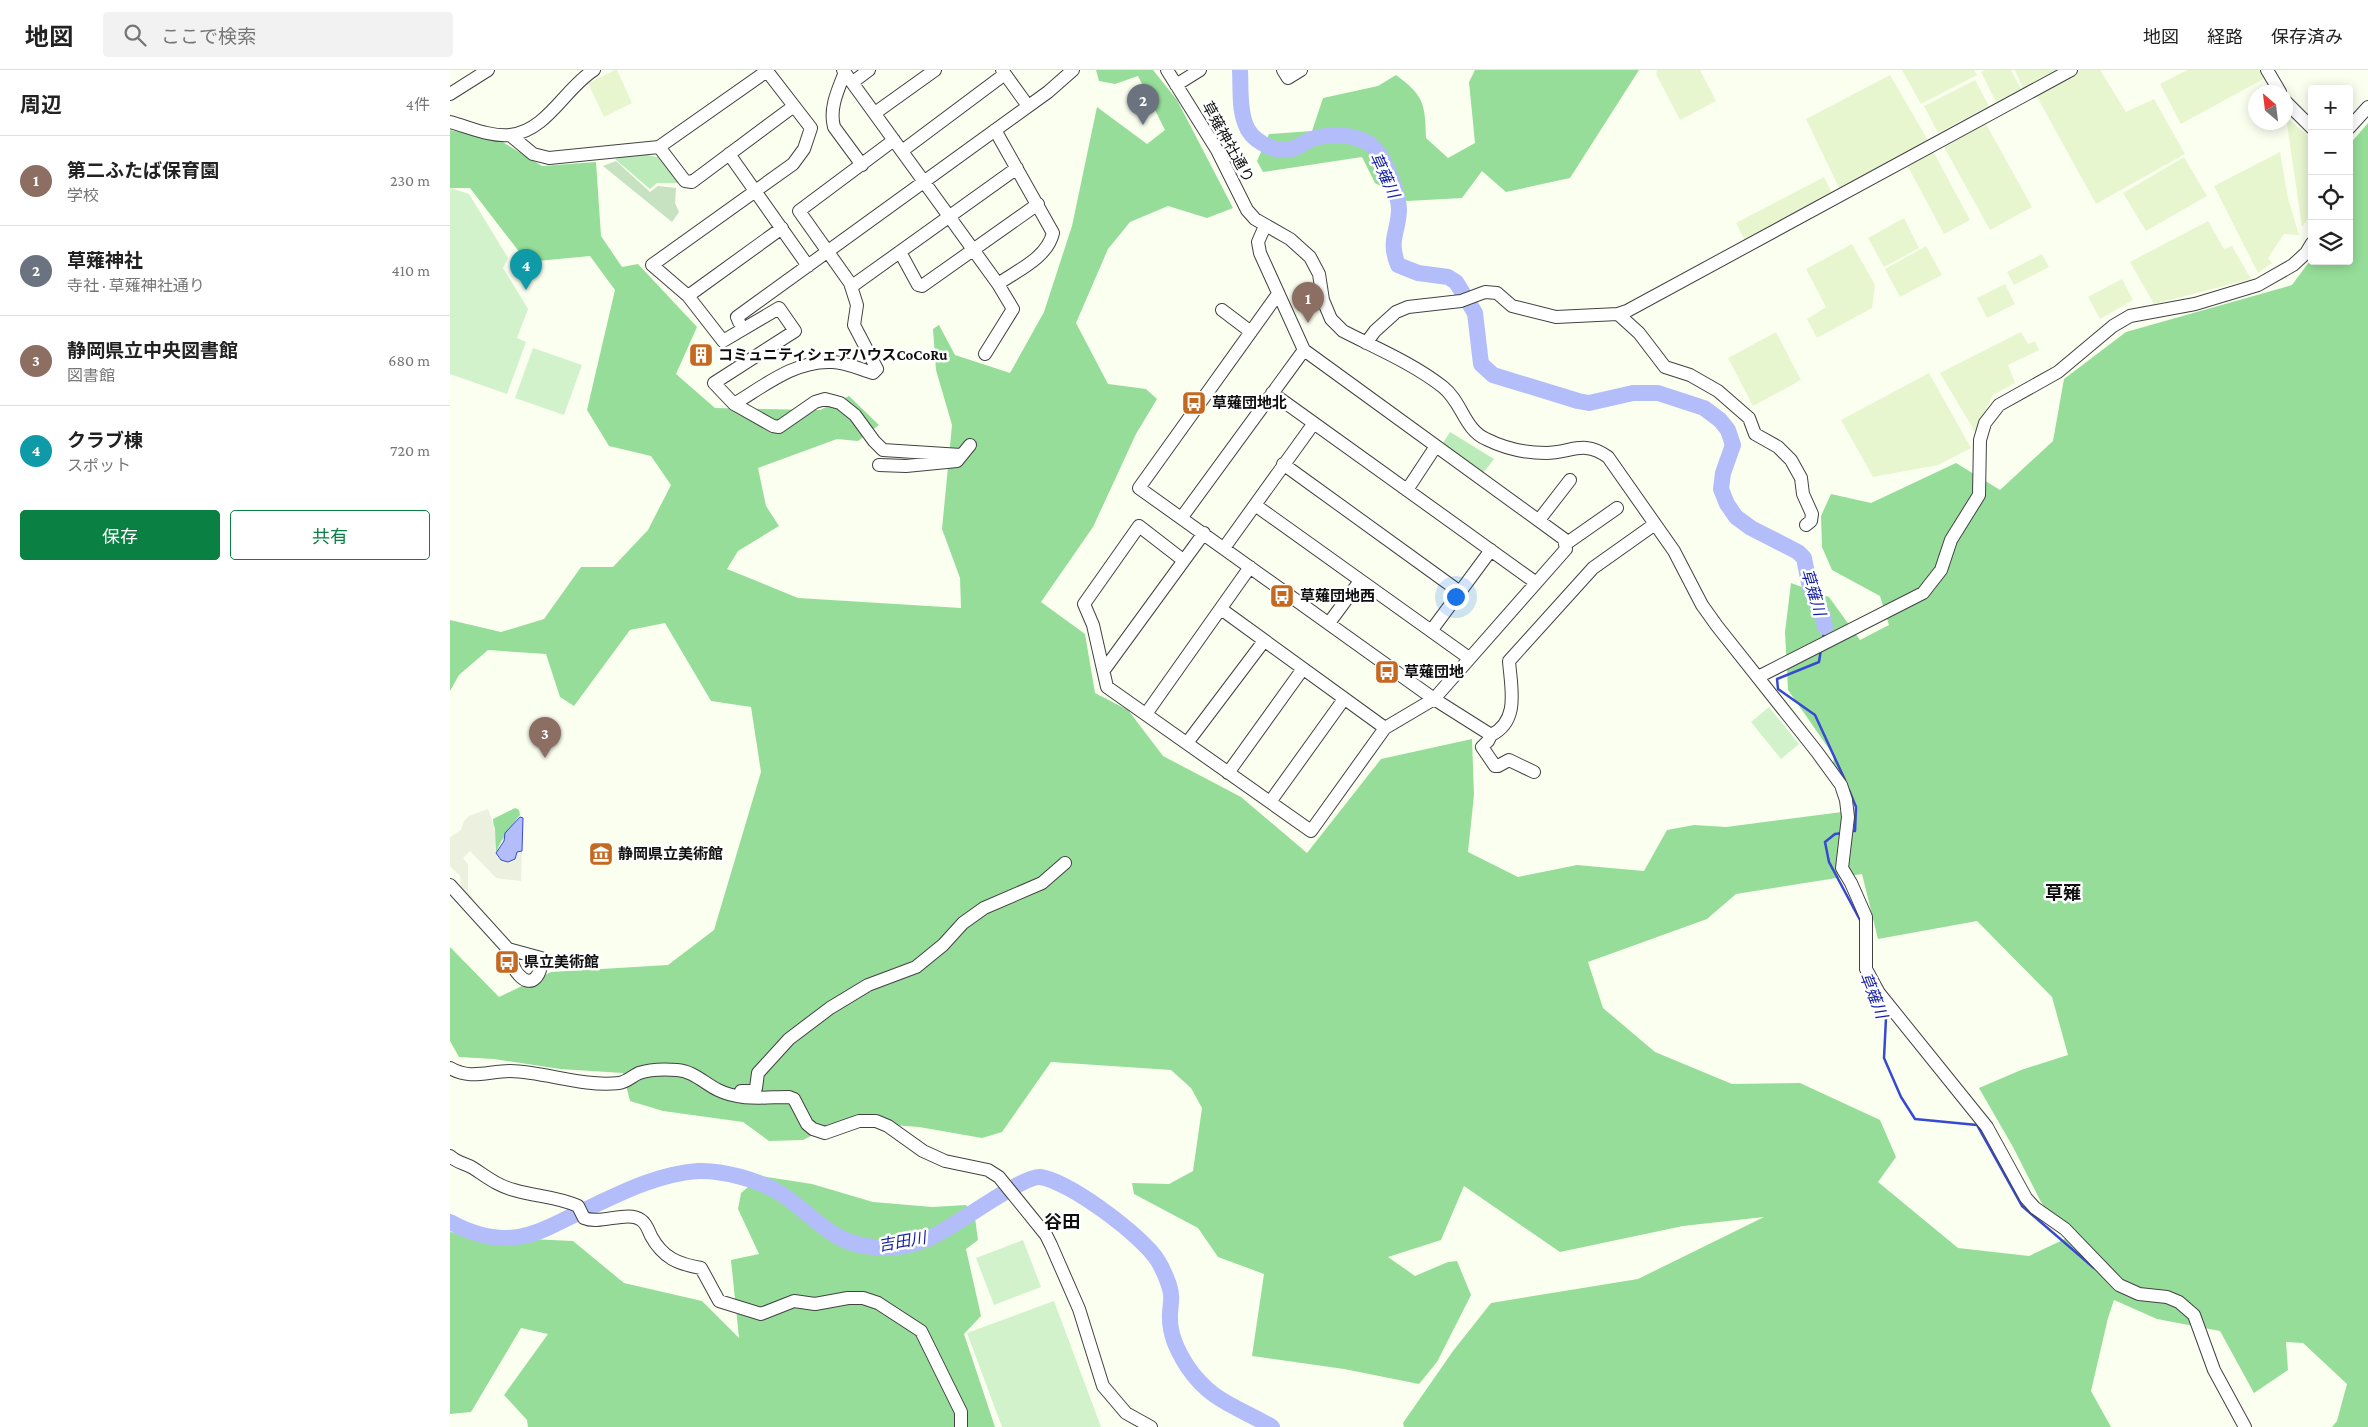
<!DOCTYPE html>
<html lang="ja">
<head>
<meta charset="utf-8">
<style>
  body { margin:0; font-family:"Crimson Pro","Noto Sans JP",serif; background:#f2f2f2; color:#222 }
  .controls { position:absolute; right:15px; top:15px; display:grid; overflow:hidden; border-radius:5px; box-shadow:0 2px 12px #0003 }
  .controls button { width:45px; height:45px; display:grid; place-items:center; padding:0; border:0; border-bottom:1px solid #e0e0e0; background:#fff; color:#222; font:25px sans-serif }
  .compass { position:absolute; left:1798px; top:15px; width:45px; height:45px; border-radius:50%; background:#fff; box-shadow:0 2px 12px #0003; rotate:332deg }
  .you { position:absolute; left:1005px; top:526px; width:18px; height:18px; margin:-12px; border:4px solid #fff; border-radius:50%; background:#1a73e8; box-shadow:0 0 0 8px #1a73e833 }
  .badge { display:grid; place-items:center; width:32px; height:32px; border-radius:50%; background:#0b8043; color:#fff; font-size:16px; font-weight:700 }
  .pin { position:absolute; translate:-50% -41px; filter:drop-shadow(0 1px 2px #0008) }
  .pin::after { content:''; position:absolute; top:26px; width:18px; height:15px; background:inherit; clip-path:polygon(0 0,100% 0,50% 100%) }
  .list { margin:0; padding:0; list-style:none }
  h2 { display:flex; justify-content:space-between; align-items:center; height:65px; margin:0; padding:0 20px; font-size:21px }
  h2 small { font-size:16px; font-weight:400; color:#767676 }
  .list li { display:grid; grid-template-columns:32px 1fr auto; gap:15px; align-items:center; box-sizing:border-box; height:90px; padding:0 20px; border-top:1px solid #e0e0e0 }
  .list b { display:block; font-size:19px; white-space:nowrap }
  .list p { margin:0; font-size:16px; white-space:nowrap; color:#767676 }
  .list em { font-size:16px; font-style:normal; color:#767676 }
  .actions { display:flex; gap:10px; padding:15px 20px }
  .actions a { flex:1; padding:11px 0; border:1px solid #0b8043; border-radius:5px; text-align:center; font-size:18px; color:#0b8043 }
  .actions .main { background:#0b8043; color:#fff }
  .icon { flex:none; width:28px; height:28px; fill:none; stroke:currentColor; stroke-width:2; stroke-linecap:round; stroke-linejoin:round }
  .map { position:relative; flex:none; width:1918px; height:1357px; overflow:hidden }
  header { display:flex; align-items:center; gap:30px; box-sizing:border-box; height:70px; padding:0 25px; background:#fff; border-bottom:1px solid #e0e0e0 }
  header strong { font-size:24px }
  nav { display:flex; gap:28px; margin-inline-start:auto; font-size:18px }
  .search { width:350px; height:45px; background:#f2f2f2; display:flex; align-items:center; gap:12px; box-sizing:border-box; padding:0 18px; border-radius:5px; color:#767676; font-size:19px }
  main { display:flex }
  aside { flex:1; background:#fff }
  .map>svg:first-child { display:block }
  .farmland { fill:#e7f6cf }
  .green { fill:#baebb8 }
  .forest { fill:#96dd99; fill-rule:evenodd }
  .cemetery { fill:#c6e2c0 }
  .pitch { fill:#d1f2ca }
  .plaza { fill:#ecf0de }
  .water { fill:#b3bdf9; stroke:#3749d3 }
  .lines { fill:none; stroke-linecap:round; stroke-linejoin:round }
  .stream { stroke:#3749d3; stroke-width:2.5 }
  .river { stroke:#b3bdf9; stroke-width:16 }
  .minor-casing { stroke:#424242; stroke-width:14 }
  .minor { stroke:#fff; stroke-width:12 }
  .labels { text-anchor:middle; stroke-width:5; stroke-linejoin:round; paint-order:stroke }
  .street-label { font-size:15px; fill:#0f0f0f; stroke:#fff }
  .poi-label { font-size:15px; font-weight:bold; fill:#0f0f0f; stroke:#fff; text-anchor:start }
  .water-label { font-size:16px; font-style:italic; fill:#121ea6; stroke:#fff }
  .quarter-label { font-size:18px; font-weight:bold; fill:#0f0f0f; stroke:#fff }
</style>
</head>
<body>
<header>
<strong>地図</strong>
<div class="search"><svg class="icon" aria-label="search" viewBox="0 0 24 24"><circle cx="10" cy="10" r="6"/><path d="M15 15l6 6"/></svg>ここで検索</div>
<nav><a>地図</a><a>経路</a><a>保存済み</a></nav>
</header>
<main>
<aside>
<h2>周辺<small>4件</small></h2>
<ul class="list">
<li><span class="badge" style="background:#8d6e63">1</span><div><b>第二ふたば保育園</b><p>学校</p></div><em>230 m</em></li>
<li><span class="badge" style="background:#6b7280">2</span><div><b>草薙神社</b><p>寺社 · 草薙神社通り</p></div><em>410 m</em></li>
<li><span class="badge" style="background:#8d6e63">3</span><div><b>静岡県立中央図書館</b><p>図書館</p></div><em>680 m</em></li>
<li><span class="badge" style="background:#0f9aa8">4</span><div><b>クラブ棟</b><p>スポット</p></div><em>720 m</em></li>
</ul>
<div class="actions"><a class="main">保存</a><a>共有</a></div>
</aside>
<div class="map">
<svg width="1918" height="1357" viewBox="0 0 1918 1357">
  <rect width="100%" height="100%" fill="#fbfff0"/>
  <!-- farmland -->
  <path class="farmland" d="M165 0H167L182 33 154 47 138 13Z
    M1207 0H1250L1266 31 1230 50 1206 4Z
    M1452 0H1524L1527 5 1471 34Z
    M1535 0H1561L1571 19 1546 32 1531 2Z
    M1565 0H1609L1573 19Z
    M1630 0H1650L1676 42 1704 29 1735 84 1646 134 1586 25Z
    M1737 0H1810L1815 8 1731 54 1710 14Z
    M1440 5 1479 72 1390 120 1356 49Z
    M1525 10 1539 36 1488 63 1474 36Z
    M1836 47 1862 69 1859 147 1852 157Z
    M1536 54 1582 137 1540 160 1494 77Z
    M1483 81 1520 150 1494 164 1457 95Z
    M1830 82 1838 128 1849 165 1834 164 1818 188 1822 193 1808 203 1764 116Z
    M1734 87 1757 126 1696 161 1673 123Z
    M1374 107 1383 125 1295 171 1286 153Z
    M1454 148 1469 178 1434 197 1418 168Z
    M1758 151 1774 179 1782 176 1801 209 1704 234 1680 192Z
    M1402 174 1425 215 1422 238 1367 268 1357 249 1376 237 1356 199Z
    M1476 176 1492 205 1450 227 1435 199Z
    M1592 184 1599 197 1564 215 1557 202Z
    M1672 209 1683 230 1650 249 1638 227Z
    M1555 214 1565 234 1537 248 1527 228Z
    M1326 262 1351 310 1303 336 1278 288Z
    M1571 262 1578 274 1585 271 1589 280 1558 295 1565 313 1543 325 1525 362 1490 303Z
    M1479 303 1521 378 1488 395 1423 407 1391 350Z"/>
  <!-- green -->
  <path class="green" d="M181 85H197L212 88 229 113H207L200 119 165 89Z
    M1000 362 1044 389 1033 403 993 373Z"/>
  <!-- forest -->
  <path class="forest" d="M646 0H703L727 30 783 138 757 148 718 136 680 152 658 179 626 253 658 314 696 319 707 329 686 364 643 457 591 532 635 564 645 623 678 640 713 686 791 727 857 783 931 689 1022 669 1024 725 1018 782 1068 807 1127 795 1194 801 1217 760 1244 755 1276 757 1392 742 1407 743 1406 737 1383 693 1384 686 1338 620 1335 562 1341 513 1379 527 1410 570 1439 555 1430 526 1382 500 1372 477 1371 446 1381 424 1421 433 1506 393 1550 420 1603 371 1614 309 1676 262 1842 215 1862 188V191H1899V75L1918 53V1357H1882L1887 1351 1897 1314 1853 1273 1836 1272 1838 1300 1804 1323 1770 1261 1707 1249 1664 1230 1658 1248 1641 1321 1661 1357H954L953 1353 1003 1281 1041 1233 1188 1209 1314 1147 1233 1156 1110 1182 1014 1116 991 1170 938 1187 965 1206 998 1192 1007 1191 1021 1225 987 1292 969 1314 894 1299 802 1286 814 1204 768 1187 748 1158 684 1124 682 1113 719 1114 743 1101 752 1038 741 1018 721 1000 601 992 552 1062 532 1068 469 1057 390 1051 353 1070 319 1071 293 1052 213 1041 180 1031 173 1003 110 999 44 989 9 987 0 971V877L49 927 101 902 218 895 264 860 311 702 301 637 261 631 215 553 180 560 124 636 110 627 96 584 38 580 9 605 0 621V550L51 562 94 549 131 497H163L198 460 221 415 201 386 159 376 137 340 165 220 140 186 77 192 20 118H0V60L51 71 92 96 146 92 151 166 172 197 188 194 247 257 226 304 265 338 370 340 399 326 429 355 408 371 387 369 308 398 316 436 329 456 288 481 277 499 348 528 511 538 510 508 492 459 502 355 486 300 483 259 489 255 505 285 560 303 594 242 622 156 647 37 697 74 715 60 688 6 665 14 649 11ZM1412 804 1428 869 1527 851 1602 927 1618 985 1571 1000 1529 1018 1563 1077 1591 1132 1617 1168 1579 1186 1508 1178 1428 1112 1446 1087 1430 1050 1350 1013 1282 1014 1205 982 1153 938 1138 892 1257 849 1286 824Z
    M1025 0H1189L1120 108 1056 122 1032 101 1012 128 957 131 925 113 912 87 813 102 807 91 819 64 862 61 873 28 928 16 946 5C974 26 975 33 976 68L998 88 1025 73 1019 12Z
    M65 738 69 740 70 745C60 758 51 769 46 783L43 749Z
    M311 1106 362 1114 423 1132 482 1137 516 1135 525 1148 528 1170 516 1179 531 1246 514 1264 545 1357H78L77 1350 54 1325 98 1264 71 1258 21 1342 0 1344V1162L38 1167 123 1171 174 1213 252 1231 289 1268 281 1190 309 1184 288 1139 291 1123Z"/>
  <!-- cemetery -->
  <path class="cemetery" d="M166 91 200 122 208 116 226 118 225 133 229 142 222 152 153 96Z"/>
  <!-- pitch -->
  <path class="pitch" d="M0 118 19 124 58 188 53 198 78 239 67 268 76 272 57 324 0 304Z
    M83 278 132 295 114 345 65 328Z
    M1319 637 1349 674 1331 689 1301 652Z
    M573 1170 591 1217 544 1235 526 1188Z
    M604 1231 651 1357H552L517 1263Z"/>
  <!-- plaza -->
  <path class="plaza" d="M38 739 45 758 46 783 49 789 58 792 65 789 67 782 72 781 71 811 46 808 20 781 13 788 18 794V822L23 828 21 832 11 820 10 806 0 796V767L11 760 14 751 19 746Z"/>
  <!-- water -->
  <path class="water" d="M70 747 73 748 72 781 67 782 65 789 58 792 51 790 46 783 54 771 55 763Z"/>
  <g class="lines">
    <!-- stream -->
    <path class="stream" d="M1373 569 1375 557
      M1371 579 1369 592 1327 609 1328 619 1365 645 1395 710
      M1399 720 1406 737 1405 761H1401
      M1393 763 1385 764 1375 772 1379 792 1410 850
      M1425 927 1436 948 1434 988 1451 1027 1465 1049 1527 1055 1572 1136 1644 1198"/>
    <!-- river -->
    <path class="river" d="M790 0C791 17 789 37 795 53 800 70 823 83 841 79 849 78 856 70 865 68 883 63 913 64 926 80 936 91 949 125 949 140 948 164 938 170 948 195L968 203 998 207 1006 212 1025 243 1031 294 1043 305 1128 331 1139 333 1183 323H1208L1254 338 1270 350 1278 360 1283 375 1273 403 1271 419 1277 434 1286 447 1301 458 1348 482 1354 488 1360 518 1372 543 1375 557
      M0 1152C22 1164 47 1172 73 1166 90 1163 108 1153 124 1145 163 1127 204 1104 248 1101 272 1100 309 1110 330 1123 349 1135 364 1151 382 1163 408 1181 447 1181 475 1170 500 1161 572 1105 590 1107 619 1111 693 1166 708 1191 713 1199 720 1215 721 1224 722 1230 720 1238 720 1244 719 1264 727 1280 737 1296 761 1332 787 1336 822 1357"/>
    <defs>
      <path id="minor" d="M393 0 548 214 563 239 535 284
        M552 0 578 36
        M717 0 767 80 797 140 805 149 840 169 860 187 869 204 873 230 881 249 893 261C926 278 964 294 993 317 1012 332 1014 359 1036 369 1054 378 1076 383 1096 383 1121 383 1133 369 1158 387L1224 481 1252 535 1267 556 1367 682 1391 715 1396 730 1398 747 1392 798 1401 813 1416 847V899L1429 923 1537 1057 1576 1128 1585 1138 1615 1159 1669 1215 1689 1224 1717 1227 1729 1232 1744 1245 1764 1300 1795 1357
        M833 0 838 8 851 0
        M1817 0 1830 22
        M395 2C388 20 379 38 384 57L412 95
        M403 12 419 0
        M726 15 750 0
        M0 24 38 0
        M1836 32 1862 58
        M344 36 242 112 235 111 209 77 317 1 361 58 354 79 343 94 202 195 238 226 273 271 329 238 345 261 264 313 284 334C314 316 345 290 382 292 395 292 410 299 423 303L427 299 404 255 407 235 400 213
        M425 43 485 0
        M0 52C19 57 40 67 60 65 97 61 115 18 144 0
        M1899 58 1918 37
        M545 60 603 163C597 188 568 200 548 214
        M60 65 83 84 99 88 209 77
        M444 70 349 141 400 213 405 214 567 98
        M452 81 555 4
        M279 84 358 196
        M450 182 468 215 472 216 588 134
        M828 224 689 418 984 629 1041 665C1070 651 1061 618 1059 591L1143 498 1205 454
        M238 226 332 158
        M772 240 801 262
        M1168 244 1189 263 1215 297 1240 305 1268 321 1299 348 1305 364 1328 377 1341 390 1351 408 1353 424 1362 444 1361 451 1356 455
        M289 252 287 247 598 22 623 0
        M916 273 925 261 946 242 958 237 1011 231 1035 222 1047 223 1062 236 1106 247 1168 244 1177 241 1621 0
        M822 323 1085 512
        M284 334 323 356 329 357 365 332 375 329 390 333 405 345 424 371 433 380 511 385
        M833 394 1010 522
        M429 395 456 396 507 391 520 375
        M957 420 986 376
        M805 435 1019 588
        M732 447 854 280
        M1089 450 1120 410
        M1117 473 1167 438
        M774 478 864 353
        M733 490 689 456 634 534 643 555 657 617 861 761 935 658 984 629 1116 479 1114 469 854 280 810 183 808 172 815 156
        M771 539 935 658
        M879 553 910 511
        M981 561 1041 480
        M654 600 754 463
        M1308 607 1473 523 1491 500 1501 470 1529 425 1530 370 1535 353 1549 335 1608 302 1663 256 1680 246 1745 234 1808 215 1843 195 1856 183 1862 173
        M696 644 800 497
        M1041 665 1038 671 1032 677 1045 696H1048L1059 690 1084 702
        M737 673 814 571
        M778 703 852 600
        M820 732 894 629
        M0 815 58 879 91 888C93 903 82 920 69 905 62 898 61 888 58 879
        M0 998C20 1010 38 1001 60 1001 97 1002 131 1017 169 1013 177 1012 182 1006 189 1003 201 999 215 999 227 1000 243 1001 254 1013 268 1020 290 1031 315 1027 339 1027L344 1029 357 1054 363 1059 375 1063 409 1051H426L438 1056 473 1081 495 1091 538 1100 549 1107 596 1165 601 1175 629 1239 653 1316 676 1343 701 1357
        M291 1021H302L306 1018 308 1003 339 969 380 938 418 915 466 897 493 875 513 853 534 838 592 813 615 793
        M0 1086C7 1093 15 1093 23 1098 37 1107 48 1116 64 1120 87 1127 105 1126 128 1136L134 1148C150 1155 178 1140 191 1150 196 1153 199 1161 201 1166 213 1188 228 1194 251 1198L269 1231 311 1244 344 1231 365 1234 398 1228H413L428 1233 471 1261 511 1342V1357"/>
    </defs>
    <!-- minor casing -->
    <use href="#minor" class="minor-casing"/>
    <!-- minor -->
    <use href="#minor" class="minor"/>
  </g>
  <!-- icons -->
  <defs>
    <symbol id="building-square" viewBox="-11 -11 22 22"><rect x="-9" y="-9" width="18" height="18" rx="4" fill="#c56820" stroke="#fff"/><path d="M-4-6H4V6H1V3H-1V6H-4ZM-2.5-4.3h1.7v1.8h-1.7ZM.8-4.3h1.7v1.8H.8ZM-2.5-1h1.7V.8h-1.7ZM.8-1h1.7V.8H.8Z" fill="#fff"/></symbol>
    <symbol id="bus-square" viewBox="-11 -11 22 22"><rect x="-9" y="-9" width="18" height="18" rx="4" fill="#c56820" stroke="#fff"/><path d="M-5-6H5V4H4V6H2V4H-2V6H-4V4H-5ZM-3.5-4V0h7V-4ZM-3.5 1.2v1.5H-2V1.2ZM2 1.2v1.5H3.5V1.2Z" fill="#fff"/></symbol>
    <symbol id="museum-square" viewBox="-11 -11 22 22"><rect x="-9" y="-9" width="18" height="18" rx="4" fill="#c56820" stroke="#fff"/><path d="M0-6L6-3V-2H-6V-3ZM-5-1h2V3h-2ZM-1-1h2V3h-2ZM3-1h2V3H3ZM-6 4H6V6H-6Z" fill="#fff"/></symbol>
  </defs>
  <g fill-rule="evenodd">
    <use href="#building-square" x="237" y="271" width="28" height="28"/>
    <use href="#bus-square" x="730" y="319" width="28" height="28"/>
    <use href="#bus-square" x="818" y="512" width="28" height="28"/>
    <use href="#bus-square" x="923" y="588" width="28" height="28"/>
    <use href="#museum-square" x="137" y="770" width="28" height="28"/>
    <use href="#bus-square" x="43" y="878" width="28" height="28"/>
  </g>
  <g class="labels">
    <!-- street labels -->
    <g class="street-label">
      <text transform="translate(778 72) rotate(61)" y="5">草薙神社通り</text>
    </g>
    <!-- poi labels -->
    <g class="poi-label">
      <text x="268" y="290">コミュニティシェアハウスCoCoRu</text>
      <text x="762" y="338">草薙団地北</text>
      <text x="850" y="531">草薙団地西</text>
      <text x="954" y="607">草薙団地</text>
      <text x="168" y="789">静岡県立美術館</text>
      <text x="74" y="897">県立美術館</text>
    </g>
    <!-- water labels -->
    <g class="water-label">
      <text transform="translate(935 105) rotate(65)" y="6">草薙川</text>
      <text transform="translate(1364 522) rotate(73)" y="6">草薙川</text>
      <text transform="translate(1424 925) rotate(68)" y="6">草薙川</text>
      <text transform="translate(452 1171) rotate(-10)" y="6">吉田川</text>
    </g>
    <!-- quarter labels -->
    <g class="quarter-label">
      <text x="1613" y="829">草薙</text>
      <text x="612" y="1158">谷田</text>
    </g>
  </g>
</svg>
<div class="controls">
<button>+</button>
<button>−</button>
<button><svg class="icon" aria-label="locate" viewBox="0 0 24 24"><circle cx="12" cy="12" r="6"/><path d="M12 2v4M12 18v4M2 12h4M18 12h4"/></svg></button>
<button><svg class="icon" aria-label="layers" viewBox="0 0 24 24"><path d="M12 4l9 5-9 5-9-5zM3 14l9 5 9-5"/></svg></button>
</div>
<svg class="compass" viewBox="-18 -18 36 36"><path d="M0-13l5 13h-10z" fill="#e53935"/><path d="M0 13l5-13h-10z" fill="#767676"/></svg>
<div class="you"></div>
<div class="pin badge" style="left:858px;top:253px;background:#8d6e63">1</div>
<div class="pin badge" style="left:693px;top:55px;background:#6b7280">2</div>
<div class="pin badge" style="left:95px;top:688px;background:#8d6e63">3</div>
<div class="pin badge" style="left:76px;top:220px;background:#0f9aa8">4</div>
</div>
</main>
</body>
</html>
